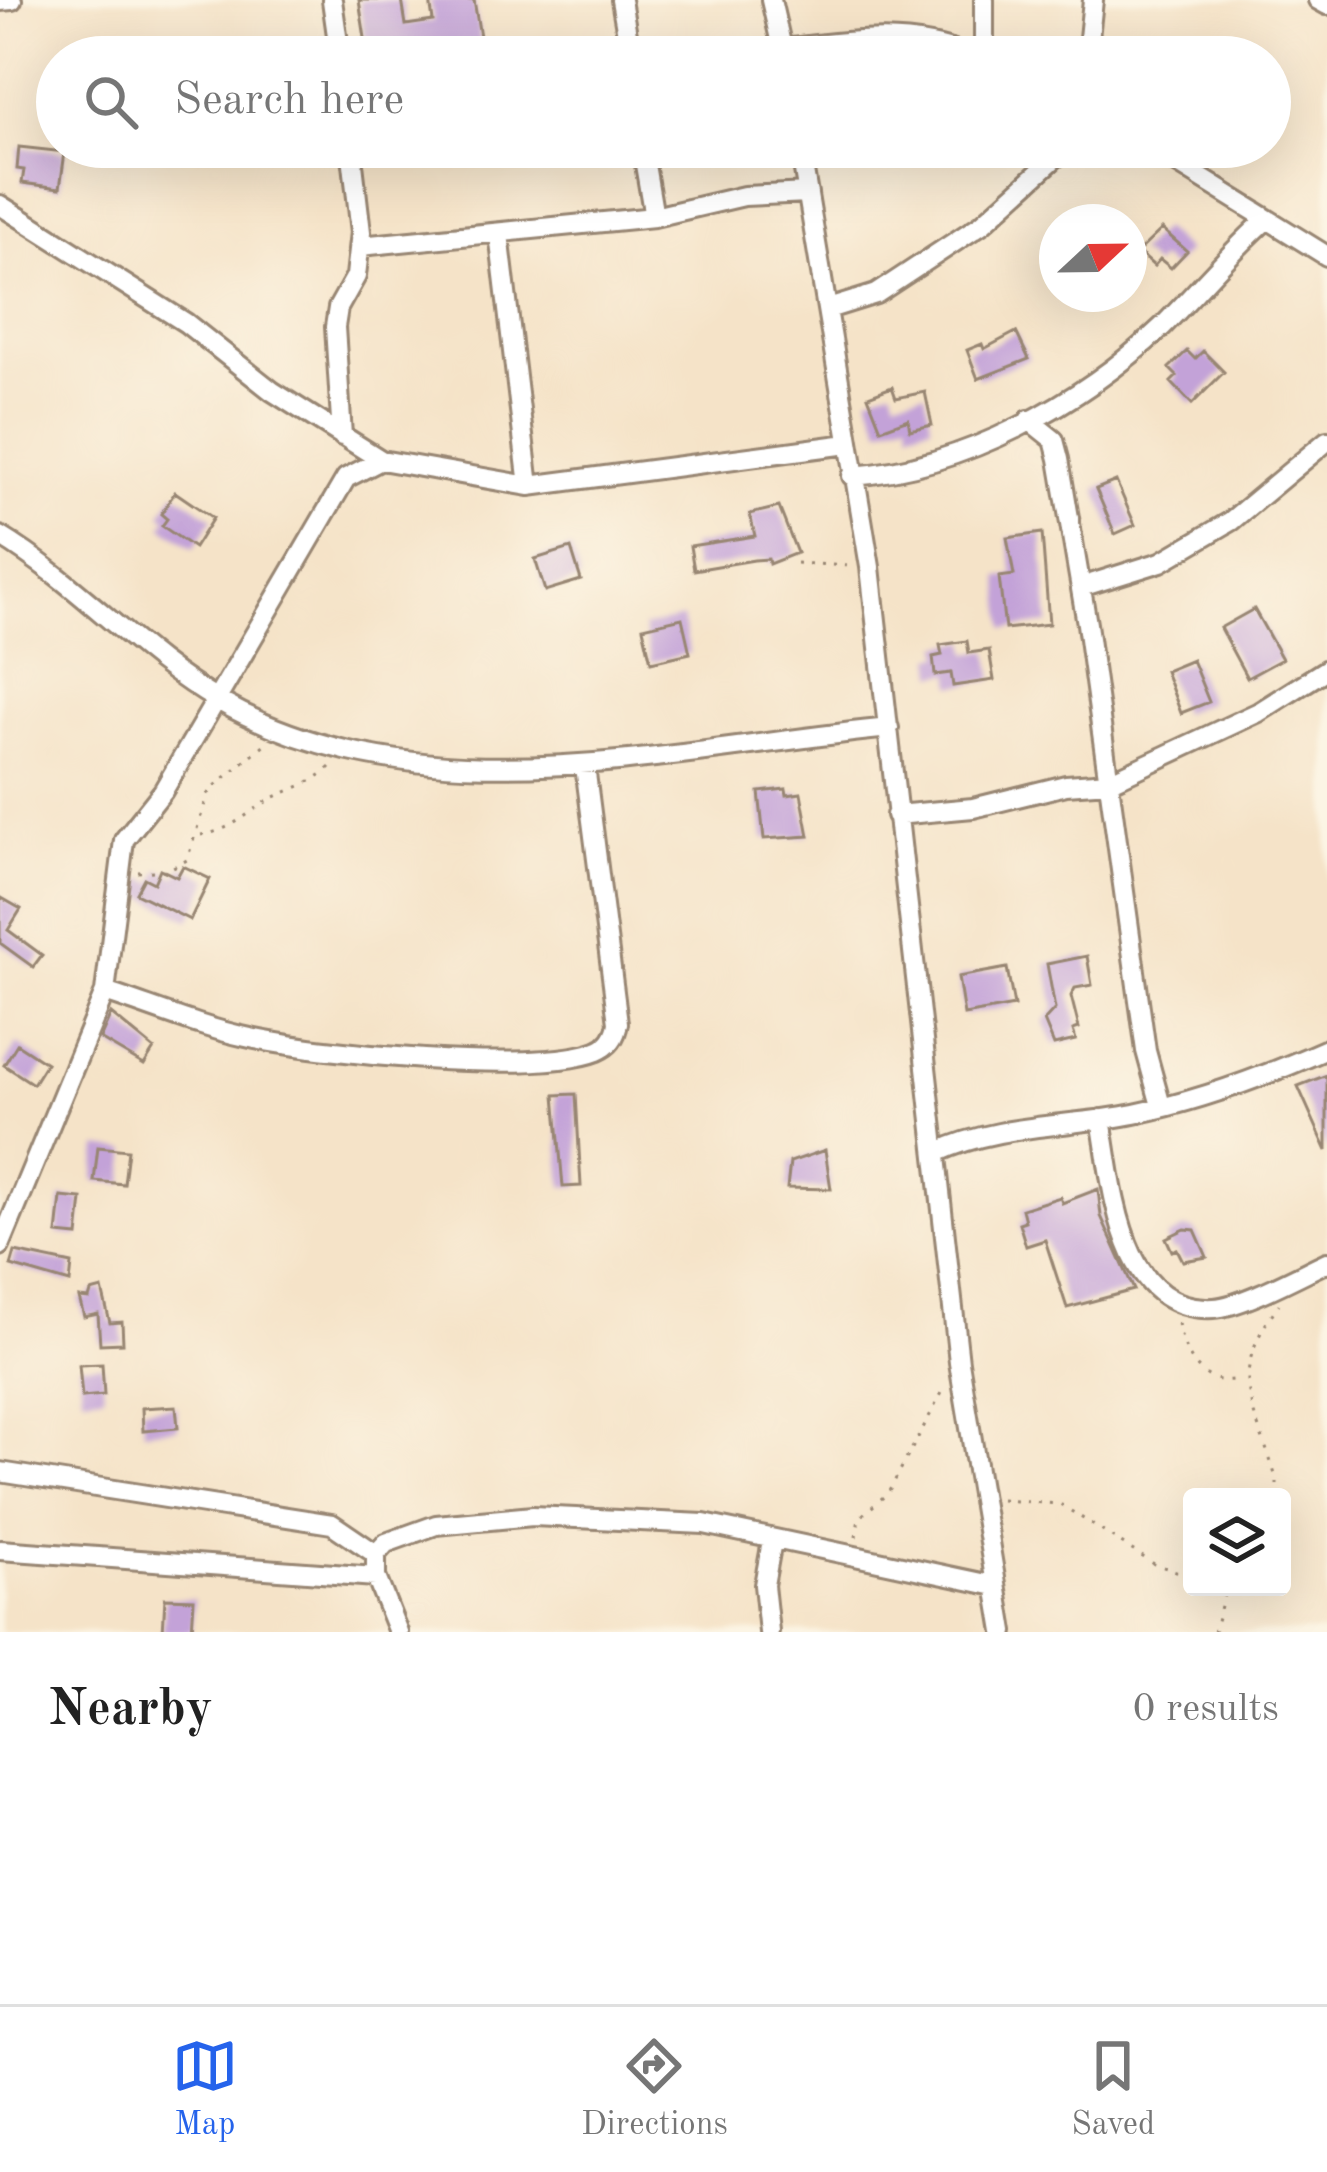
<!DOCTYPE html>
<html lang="en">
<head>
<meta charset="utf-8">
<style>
  body { margin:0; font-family:"Old Standard TT",serif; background:#f6f6f6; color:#222 }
  .controls { position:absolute; right:36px; bottom:36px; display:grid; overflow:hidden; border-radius:12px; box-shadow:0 12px 48px #0002 }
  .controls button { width:108px; height:108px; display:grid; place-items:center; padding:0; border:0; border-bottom:3px solid #e0e0e0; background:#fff; color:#222; font:60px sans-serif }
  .compass { position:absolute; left:1039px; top:204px; width:108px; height:108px; border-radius:50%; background:#fff; box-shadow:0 12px 48px #0002; rotate:68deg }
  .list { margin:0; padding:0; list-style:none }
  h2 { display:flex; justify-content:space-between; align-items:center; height:156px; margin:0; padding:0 48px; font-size:51px }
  h2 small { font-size:39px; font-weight:400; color:#767676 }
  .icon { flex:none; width:66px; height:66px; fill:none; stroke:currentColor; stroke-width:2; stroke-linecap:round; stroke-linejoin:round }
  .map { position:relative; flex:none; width:1327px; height:1632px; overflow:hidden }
  .search { position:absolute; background:#fff; box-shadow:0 12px 48px #0002; left:36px; right:36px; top:36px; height:132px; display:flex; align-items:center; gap:30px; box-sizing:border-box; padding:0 42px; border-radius:66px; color:#767676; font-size:45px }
  .sheet { height:372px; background:#fff }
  nav { display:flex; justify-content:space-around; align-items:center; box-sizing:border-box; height:168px; border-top:3px solid #e0e0e0; background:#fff; font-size:33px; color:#767676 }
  nav a { display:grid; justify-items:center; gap:6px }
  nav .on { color:#2563eb }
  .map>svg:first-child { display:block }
  .building { fill:#c3a2d8 }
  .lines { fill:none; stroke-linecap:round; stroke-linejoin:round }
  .minor-casing { stroke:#988673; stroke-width:24 }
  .path { stroke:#988673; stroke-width:3; stroke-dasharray:3 9; stroke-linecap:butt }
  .minor { stroke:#fff; stroke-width:18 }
</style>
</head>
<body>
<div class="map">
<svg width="1327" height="1632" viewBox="0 0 1327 1632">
  <rect width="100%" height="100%" fill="#fcf5e5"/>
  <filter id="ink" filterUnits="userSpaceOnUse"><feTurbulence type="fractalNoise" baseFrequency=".00833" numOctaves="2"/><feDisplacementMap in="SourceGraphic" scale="24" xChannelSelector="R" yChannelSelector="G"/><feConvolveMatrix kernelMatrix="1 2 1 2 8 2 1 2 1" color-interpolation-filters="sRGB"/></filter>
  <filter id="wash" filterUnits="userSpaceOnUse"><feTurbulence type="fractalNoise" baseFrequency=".004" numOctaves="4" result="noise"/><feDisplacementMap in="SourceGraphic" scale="48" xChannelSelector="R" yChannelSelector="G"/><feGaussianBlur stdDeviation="2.7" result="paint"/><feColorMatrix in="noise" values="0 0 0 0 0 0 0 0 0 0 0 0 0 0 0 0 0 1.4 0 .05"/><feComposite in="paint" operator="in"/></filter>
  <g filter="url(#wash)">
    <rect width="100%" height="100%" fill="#f5e3c8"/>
    <g id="blocks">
      <!-- building -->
      <path class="building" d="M359 0H402L406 25 433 21 430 0H474L483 55 368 57Z
        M19 147 65 152 60 188 22 183 24 170 17 169Z
        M1162 229 1187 251 1171 268 1160 259 1154 266 1138 252Z
        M1016 332 1029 359 978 379 967 350 982 344 984 349Z
        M1187 351 1195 359 1203 351 1224 372 1192 404 1171 382 1177 376 1169 368Z
        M892 387 896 398 925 392 932 425 910 430 908 419 881 429 868 396Z
        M1116 481 1135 525 1115 534 1096 489Z
        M175 492 213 518 194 548 162 526 167 519 161 514Z
        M779 507 797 553 769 564 768 559 754 560 694 570 690 546 755 536 750 514Z
        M1042 533 1049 624 1005 629 999 577 1014 575 1007 538Z
        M571 548 581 580 545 591 535 559Z
        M1254 609 1282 659 1247 678 1220 628Z
        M682 618 690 653 651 662 643 627Z
        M967 641 969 653 989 650 994 680 953 686 951 673 935 675 933 657 942 655 940 645Z
        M1192 660 1209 702 1181 713 1165 671Z
        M786 789 787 795 801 793 809 836 764 839 759 792Z
        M183 866 210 879 190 920 136 893 144 878 154 883 160 869 177 877Z
        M0 897 21 909 8 930 42 955 33 967 0 943Z
        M1087 956 1092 985 1075 988 1071 996 1079 1028 1073 1030 1076 1040 1054 1045 1044 1021 1055 1009 1047 964Z
        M1007 968 1014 1006 964 1015 958 977Z
        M111 1014 154 1049 144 1065 100 1039Z
        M17 1044 46 1063 33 1084 4 1065Z
        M1327 1075V1151L1298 1086Z
        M576 1094 581 1186 563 1187 555 1095Z
        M98 1147 128 1150 124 1184 94 1181Z
        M825 1150 831 1189 787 1188 790 1162Z
        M1098 1189 1101 1216 1134 1290 1067 1308 1045 1240 1026 1246 1019 1223 1025 1221 1022 1209 1060 1197 1062 1203Z
        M61 1197 82 1199 78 1236 57 1234Z
        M1185 1229 1195 1230 1207 1257 1183 1261 1177 1249 1172 1251 1166 1238Z
        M15 1252 72 1264 70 1283 11 1266Z
        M102 1289 110 1323 122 1322 123 1343 100 1344 98 1314 84 1317 79 1298 89 1299 91 1292Z
        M102 1364 104 1395 82 1397 79 1365Z
        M176 1406 178 1428 143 1431 142 1408Z
        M165 1598 194 1599 192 1632H163Z"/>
    </g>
  </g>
  <g filter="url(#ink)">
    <use href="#blocks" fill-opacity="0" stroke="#988673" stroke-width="3"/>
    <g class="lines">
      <defs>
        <path id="minor" d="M332 0 340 57
          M621 0 631 57
          M771 0 784 57
          M984 0V57
          M1318 0 1327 5
          M0 1 12 0
          M783 49C848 41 908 31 971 57
          M1087 57 1093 0
          M642 147 654 217
          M800 147 870 567 959 1362 1004 1632
          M1151 147 1327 256
          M0 205 186 323 272 391 381 460 529 486 848 444
          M499 234 529 486
          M360 246 654 217 744 196 808 193
          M828 309 876 294 982 224 1067 147
          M1029 420 1054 440 1059 459 1087 624 1146 1051 1161 1106
          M342 436 335 327 338 308 356 276 361 232 351 147
          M852 476C964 468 1082 403 1163 326 1198 291 1229 253 1266 220
          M0 536C78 583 139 655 219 701 421 816 670 750 889 728
          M1081 587 1161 562 1231 521 1327 441
          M896 815 973 808 1066 785 1109 782 1259 712 1327 669
          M105 992C151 1007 199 1027 246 1037 314 1053 536 1075 597 1051 610 1046 616 1036 618 1023L585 766
          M1101 1119C1113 1187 1119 1313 1214 1308 1243 1306 1299 1275 1327 1262
          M936 1153C996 1124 1069 1127 1134 1114 1200 1101 1266 1076 1327 1049
          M0 1246 105 992 124 840 163 791 346 478 381 460
          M0 1472 332 1524 376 1554
          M0 1550 376 1577
          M398 1632 376 1577V1554L386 1543 436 1525 533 1516 704 1524 996 1586
          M769 1632 764 1585 772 1541"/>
      </defs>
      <!-- minor casing -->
      <use href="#minor" class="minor-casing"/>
      <!-- path -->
      <path class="path" d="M796 563 850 566
        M201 835C233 830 245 814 271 799 292 788 315 783 332 765
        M138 872 167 870 187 860 209 791 266 743
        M1178 1323C1184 1356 1203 1390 1240 1378
        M1277 1497V1481C1253 1401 1225 1379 1279 1304
        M1001 1500 1060 1504 1154 1564 1192 1576
        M856 1537 859 1518 888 1493 944 1389
        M1214 1632 1226 1587"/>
      <!-- minor -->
      <use href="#minor" class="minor"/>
    </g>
  </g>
</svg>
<div class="controls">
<button><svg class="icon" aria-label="layers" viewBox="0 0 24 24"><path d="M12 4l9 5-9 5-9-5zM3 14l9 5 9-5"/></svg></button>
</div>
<svg class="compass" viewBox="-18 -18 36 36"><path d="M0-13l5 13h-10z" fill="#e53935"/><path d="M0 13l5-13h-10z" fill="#767676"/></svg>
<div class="search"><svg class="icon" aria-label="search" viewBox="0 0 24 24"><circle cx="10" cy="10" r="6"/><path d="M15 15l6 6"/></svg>Search here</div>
</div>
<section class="sheet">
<h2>Nearby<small>0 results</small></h2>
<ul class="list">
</ul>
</section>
<nav>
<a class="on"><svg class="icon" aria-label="map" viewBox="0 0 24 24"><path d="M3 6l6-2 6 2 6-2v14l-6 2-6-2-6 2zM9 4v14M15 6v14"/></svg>Map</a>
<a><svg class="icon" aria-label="directions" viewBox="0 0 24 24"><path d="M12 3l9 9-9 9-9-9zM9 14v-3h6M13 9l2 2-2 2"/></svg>Directions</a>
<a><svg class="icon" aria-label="saved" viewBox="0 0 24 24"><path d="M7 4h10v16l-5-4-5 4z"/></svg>Saved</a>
</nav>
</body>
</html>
